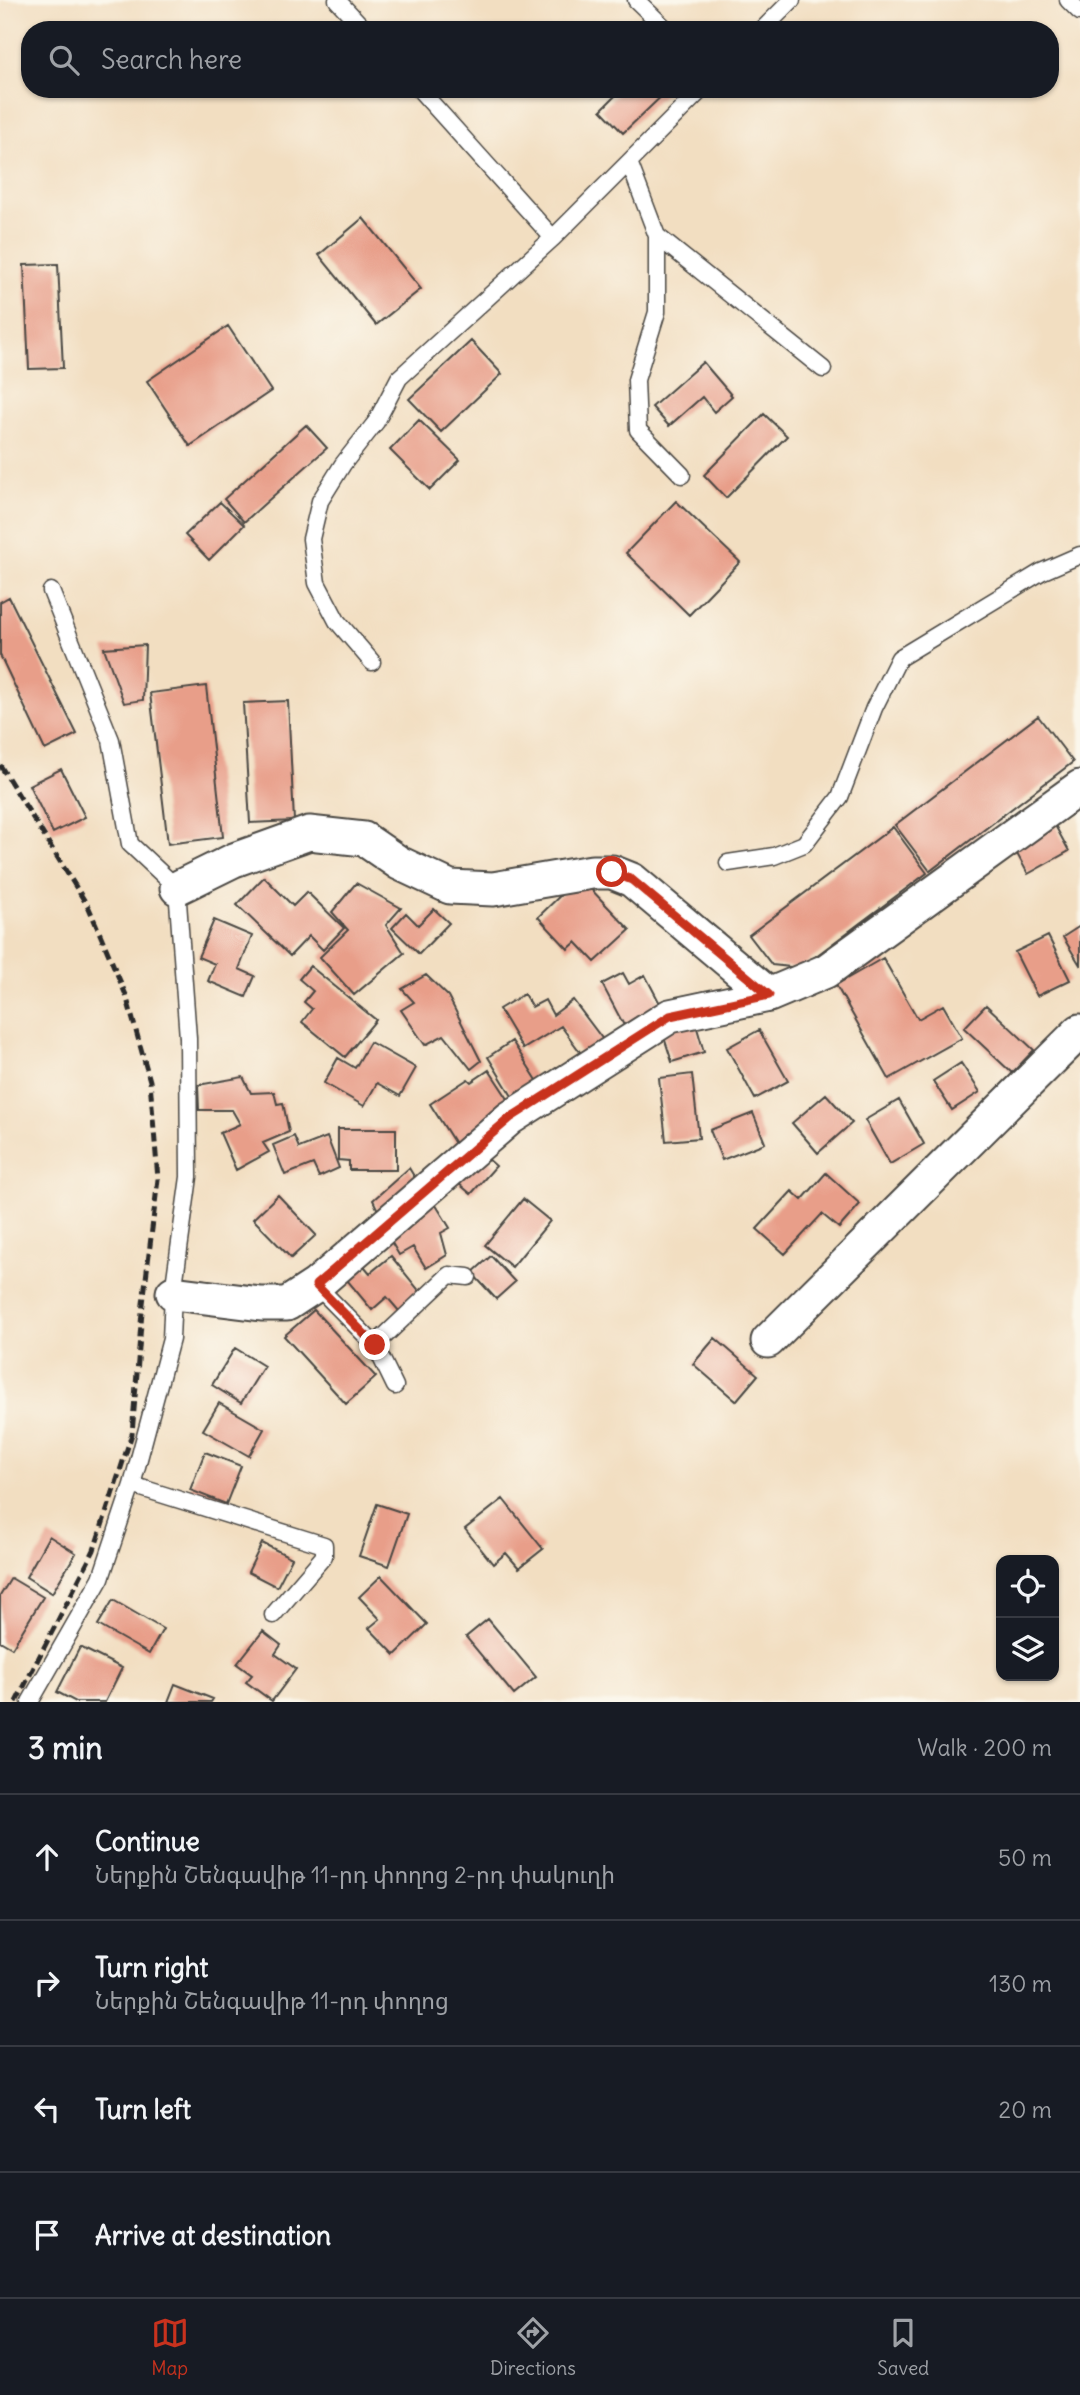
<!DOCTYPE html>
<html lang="en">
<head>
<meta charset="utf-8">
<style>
  body { margin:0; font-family:Delius,"Noto Sans Armenian",sans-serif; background:#242831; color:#f1f3f6 }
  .controls { position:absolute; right:21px; bottom:21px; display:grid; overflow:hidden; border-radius:14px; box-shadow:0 2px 5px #0004 }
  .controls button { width:63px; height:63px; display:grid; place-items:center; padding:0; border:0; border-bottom:2px solid #363941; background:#171b24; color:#f1f3f6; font:35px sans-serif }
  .stop { position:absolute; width:21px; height:21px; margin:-16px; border:5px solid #c8321e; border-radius:50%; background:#fff }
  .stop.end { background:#c8321e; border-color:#fff; box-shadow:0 2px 7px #0008 }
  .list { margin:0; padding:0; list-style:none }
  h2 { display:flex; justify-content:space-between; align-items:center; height:91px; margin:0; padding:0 28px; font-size:30px }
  h2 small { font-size:23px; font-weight:400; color:#9ea1a6 }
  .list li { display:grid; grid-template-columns:46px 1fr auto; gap:21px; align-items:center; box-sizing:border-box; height:126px; padding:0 28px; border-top:2px solid #363941 }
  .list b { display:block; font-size:26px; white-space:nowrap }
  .list p { margin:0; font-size:23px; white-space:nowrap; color:#9ea1a6 }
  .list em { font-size:23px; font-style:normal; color:#9ea1a6 }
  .icon { flex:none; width:38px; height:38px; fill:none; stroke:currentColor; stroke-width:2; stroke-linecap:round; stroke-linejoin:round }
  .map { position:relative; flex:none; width:1080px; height:1702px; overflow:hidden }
  .search { position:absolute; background:#171b24; box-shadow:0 2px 5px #0004; left:21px; right:21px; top:21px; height:77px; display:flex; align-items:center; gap:18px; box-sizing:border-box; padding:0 24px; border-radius:28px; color:#9ea1a6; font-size:26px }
  .sheet { height:595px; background:#171b24 }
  nav { display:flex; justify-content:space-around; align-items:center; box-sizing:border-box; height:98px; border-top:2px solid #363941; background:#171b24; font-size:19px; color:#9ea1a6 }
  nav a { display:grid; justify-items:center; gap:4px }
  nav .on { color:#c8321e }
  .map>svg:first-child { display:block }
  .building { fill:#e89e89 }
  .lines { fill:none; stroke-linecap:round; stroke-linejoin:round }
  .lane-casing { stroke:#494642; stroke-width:19 }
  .street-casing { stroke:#494642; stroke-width:37 }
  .lane { stroke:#fff; stroke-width:16 }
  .street { stroke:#fff; stroke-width:33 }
  .rail { stroke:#2b2b2b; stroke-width:5; stroke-dasharray:10 5; stroke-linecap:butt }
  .route { stroke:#c8321e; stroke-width:9 }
</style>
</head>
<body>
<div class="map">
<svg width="1080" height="1702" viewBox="0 0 1080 1702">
  <rect width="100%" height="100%" fill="#fbf7ec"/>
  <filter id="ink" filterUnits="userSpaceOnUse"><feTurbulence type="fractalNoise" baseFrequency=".0143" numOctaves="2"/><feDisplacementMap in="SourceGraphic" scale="14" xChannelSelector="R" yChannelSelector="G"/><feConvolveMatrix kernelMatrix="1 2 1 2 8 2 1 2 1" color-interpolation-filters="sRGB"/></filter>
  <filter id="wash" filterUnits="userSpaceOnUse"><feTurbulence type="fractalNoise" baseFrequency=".00686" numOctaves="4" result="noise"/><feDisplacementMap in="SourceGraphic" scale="28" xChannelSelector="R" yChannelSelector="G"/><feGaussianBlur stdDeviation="1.57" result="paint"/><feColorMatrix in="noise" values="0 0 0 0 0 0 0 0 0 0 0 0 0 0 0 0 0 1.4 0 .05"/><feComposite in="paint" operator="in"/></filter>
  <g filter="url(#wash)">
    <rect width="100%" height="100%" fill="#f2dec1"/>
    <g id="blocks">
      <!-- building -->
      <path class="building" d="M622 89H669L623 133 601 110Z
        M363 218 421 289 376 325 319 255Z
        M58 264 63 368 29 369 24 265Z
        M228 326 271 391 190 446 147 381Z
        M471 341 502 374 441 432 409 399Z
        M703 362 732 396 714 412 702 397 669 426 652 407Z
        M764 414 787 436 726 498 704 475Z
        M419 420 460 460 430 490 390 450Z
        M306 425 327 448 244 522 224 499Z
        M676 501 740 562 689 615 626 553Z
        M220 502 244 525 209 560 185 535Z
        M9 597 77 734 45 750 0 655V602Z
        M145 645 143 700 124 703 104 648Z
        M206 686 223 837 168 844 150 693Z
        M288 701 294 821 250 823 243 703Z
        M1038 716 1073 762 930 871 895 825Z
        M61 769 85 817 53 833 29 785Z
        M1051 818 1069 851 1028 874 1010 841Z
        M893 827 927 873 800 968 772 965 749 935Z
        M264 877 293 906 307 892 344 928 323 950 309 936 290 956 237 905Z
        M356 883 401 908 386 925 404 953 354 995 320 957 348 930 332 912Z
        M586 884 630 930 595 962 576 942 568 949 538 917 565 891Z
        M434 909 449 923 419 954 392 928 406 913 418 925Z
        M214 920 252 936 239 969 255 976 246 997 208 981 215 964 198 957Z
        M1080 926V965L1063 937Z
        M1048 936 1070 980 1037 996 1015 952Z
        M883 958 918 1019 943 1005 962 1038 889 1079 836 985Z
        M310 966 376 1020 345 1057 302 1022 312 1009 304 1002 313 991 299 979Z
        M623 973 629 984 645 975 665 1013 628 1033 602 984Z
        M426 975 448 996 481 1061 471 1069 444 1035 425 1045 401 1010 414 1002 402 989Z
        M524 994 532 1007 545 1000 553 1015 573 1000 607 1045 586 1060 561 1026 523 1049 499 1009Z
        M986 1005 1034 1050 1012 1073 964 1028Z
        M695 1021 704 1052 672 1062 662 1031Z
        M759 1030 788 1081 755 1099 727 1048Z
        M512 1041 540 1085 515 1101 488 1057Z
        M370 1042 416 1068 400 1096 377 1083 364 1106 324 1083 338 1058 355 1068Z
        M961 1063 980 1092 952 1110 933 1081Z
        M489 1070 514 1108 456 1145 430 1104 468 1079 471 1082Z
        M692 1074 699 1138 666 1141 659 1078Z
        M243 1077 251 1093 274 1092 277 1104 283 1103 289 1132 263 1143 269 1152 236 1170 220 1133 240 1124 232 1110H199L198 1085Z
        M826 1094 852 1123 818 1153 792 1123Z
        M899 1100 924 1144 890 1164 865 1120Z
        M753 1113 765 1143 722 1160 710 1130Z
        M338 1129H396V1170H349V1161L338 1160Z
        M294 1136 299 1148 327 1137 339 1168 319 1177 313 1164 285 1175 273 1145Z
        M477 1149 496 1166 471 1194 452 1178Z
        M409 1168 420 1186 381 1217 373 1200Z
        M826 1173 860 1204 839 1228 822 1214 785 1254 757 1229 792 1191 802 1200Z
        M278 1195 316 1235 291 1258 253 1219Z
        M523 1199 550 1221 512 1267 485 1245Z
        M434 1202 450 1228 441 1233 447 1255 426 1268 413 1247 399 1255 385 1231Z
        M391 1256 421 1293 399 1311 387 1297 372 1310 342 1274 359 1260 370 1273Z
        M491 1256 515 1282 496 1299 472 1273Z
        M314 1310 376 1377 346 1404 284 1336Z
        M715 1338 758 1375 736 1401 693 1364Z
        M235 1348 264 1366 241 1403 212 1385Z
        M219 1403 264 1429 249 1456 203 1430Z
        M205 1452 241 1466 226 1504 190 1490Z
        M503 1499 543 1549 519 1568 506 1553 493 1564 465 1529Z
        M377 1504 407 1514 389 1566 359 1556Z
        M49 1536 76 1553 52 1593 26 1577Z
        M262 1543 292 1558 277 1587 248 1572Z
        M381 1576 427 1624 395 1655 369 1628 380 1619 359 1597Z
        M11 1578 43 1597 12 1648 0 1641V1596Z
        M113 1600 163 1629 149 1654 98 1625Z
        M488 1619 536 1677 514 1695 466 1637Z
        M263 1631 281 1645 275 1654 296 1669 272 1701 246 1682 252 1675 237 1664Z
        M80 1647 122 1668 105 1702H76L57 1692Z
        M175 1684 213 1699 211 1702H168Z"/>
    </g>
  </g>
  <g filter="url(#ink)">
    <use href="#blocks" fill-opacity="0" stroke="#494642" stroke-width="2"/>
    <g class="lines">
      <defs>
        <path id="lane" d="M337 0 365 30
          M636 0 667 30
          M1068 0 1080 12
          M762 30 792 0
          M419 89 553 238
          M629 162 657 236V312L636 380 638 430 682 475
          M657 236 823 369
          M372 662 337 621 317 583 311 539 320 501 343 464 376 422 399 378 553 238 702 89
          M728 863 774 856 804 844 840 797 874 708 899 658 1041 572 1080 555
          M316 1285 375 1345 395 1386
          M375 1345 449 1275 468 1277
          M132 1485 324 1545V1556L273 1615
          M30 1702 101 1578 132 1485 171 1339 173 1293 189 1177 188 1038 177 888 130 844 111 740 51 591"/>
        <path id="street" d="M177 888 234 860 309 833 364 839 399 863 450 887 493 889 592 872H612L632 880 769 995
          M173 1293 261 1304H287L316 1285 510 1118 670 1016 769 995 826 971 1080 787
          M768 1341 1080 1031"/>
      </defs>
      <!-- lane casing -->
      <use href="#lane" class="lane-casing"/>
      <!-- street casing -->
      <use href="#street" class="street-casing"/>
      <!-- lane -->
      <use href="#lane" class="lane"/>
      <!-- street -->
      <use href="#street" class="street"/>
      <!-- rail -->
      <path class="rail" d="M0 765 89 908 126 995 150 1081 158 1179 142 1312 132 1434 94 1550 16 1702"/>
    </g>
  </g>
  <g class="lines" filter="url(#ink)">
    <!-- route -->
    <path class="route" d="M375 1345 316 1285 510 1118 670 1016 769 995 632 880 612 872"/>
  </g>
</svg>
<div class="controls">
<button><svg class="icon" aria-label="locate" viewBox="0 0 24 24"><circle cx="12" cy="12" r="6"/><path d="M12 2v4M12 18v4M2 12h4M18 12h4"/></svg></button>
<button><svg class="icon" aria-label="layers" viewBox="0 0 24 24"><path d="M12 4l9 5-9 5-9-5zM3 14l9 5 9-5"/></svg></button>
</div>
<div class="stop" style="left:612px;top:872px"></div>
<div class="stop end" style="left:375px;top:1345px"></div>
<div class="search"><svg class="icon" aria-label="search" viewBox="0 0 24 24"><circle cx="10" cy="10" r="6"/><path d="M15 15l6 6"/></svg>Search here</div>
</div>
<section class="sheet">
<h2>3 min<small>Walk · 200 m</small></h2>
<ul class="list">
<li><svg class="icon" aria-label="ahead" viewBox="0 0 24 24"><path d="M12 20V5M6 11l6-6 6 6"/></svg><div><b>Continue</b><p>Ներքին Շենգավիթ 11-րդ փողոց 2-րդ փակուղի</p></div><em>50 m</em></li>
<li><svg class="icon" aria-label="right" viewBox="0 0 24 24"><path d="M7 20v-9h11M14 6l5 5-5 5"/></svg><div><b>Turn right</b><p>Ներքին Շենգավիթ 11-րդ փողոց</p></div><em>130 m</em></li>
<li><svg class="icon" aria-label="left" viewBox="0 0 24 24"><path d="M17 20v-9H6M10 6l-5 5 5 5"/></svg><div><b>Turn left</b></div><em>20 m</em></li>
<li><svg class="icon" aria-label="arrive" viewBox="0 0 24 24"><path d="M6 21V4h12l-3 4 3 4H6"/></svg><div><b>Arrive at destination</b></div></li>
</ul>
</section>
<nav>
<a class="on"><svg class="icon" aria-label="map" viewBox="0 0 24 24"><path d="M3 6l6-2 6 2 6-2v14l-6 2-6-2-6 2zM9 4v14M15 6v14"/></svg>Map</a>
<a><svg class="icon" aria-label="directions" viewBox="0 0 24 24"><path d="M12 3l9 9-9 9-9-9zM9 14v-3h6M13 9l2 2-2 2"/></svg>Directions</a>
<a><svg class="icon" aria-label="saved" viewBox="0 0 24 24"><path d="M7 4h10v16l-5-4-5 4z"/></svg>Saved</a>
</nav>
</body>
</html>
